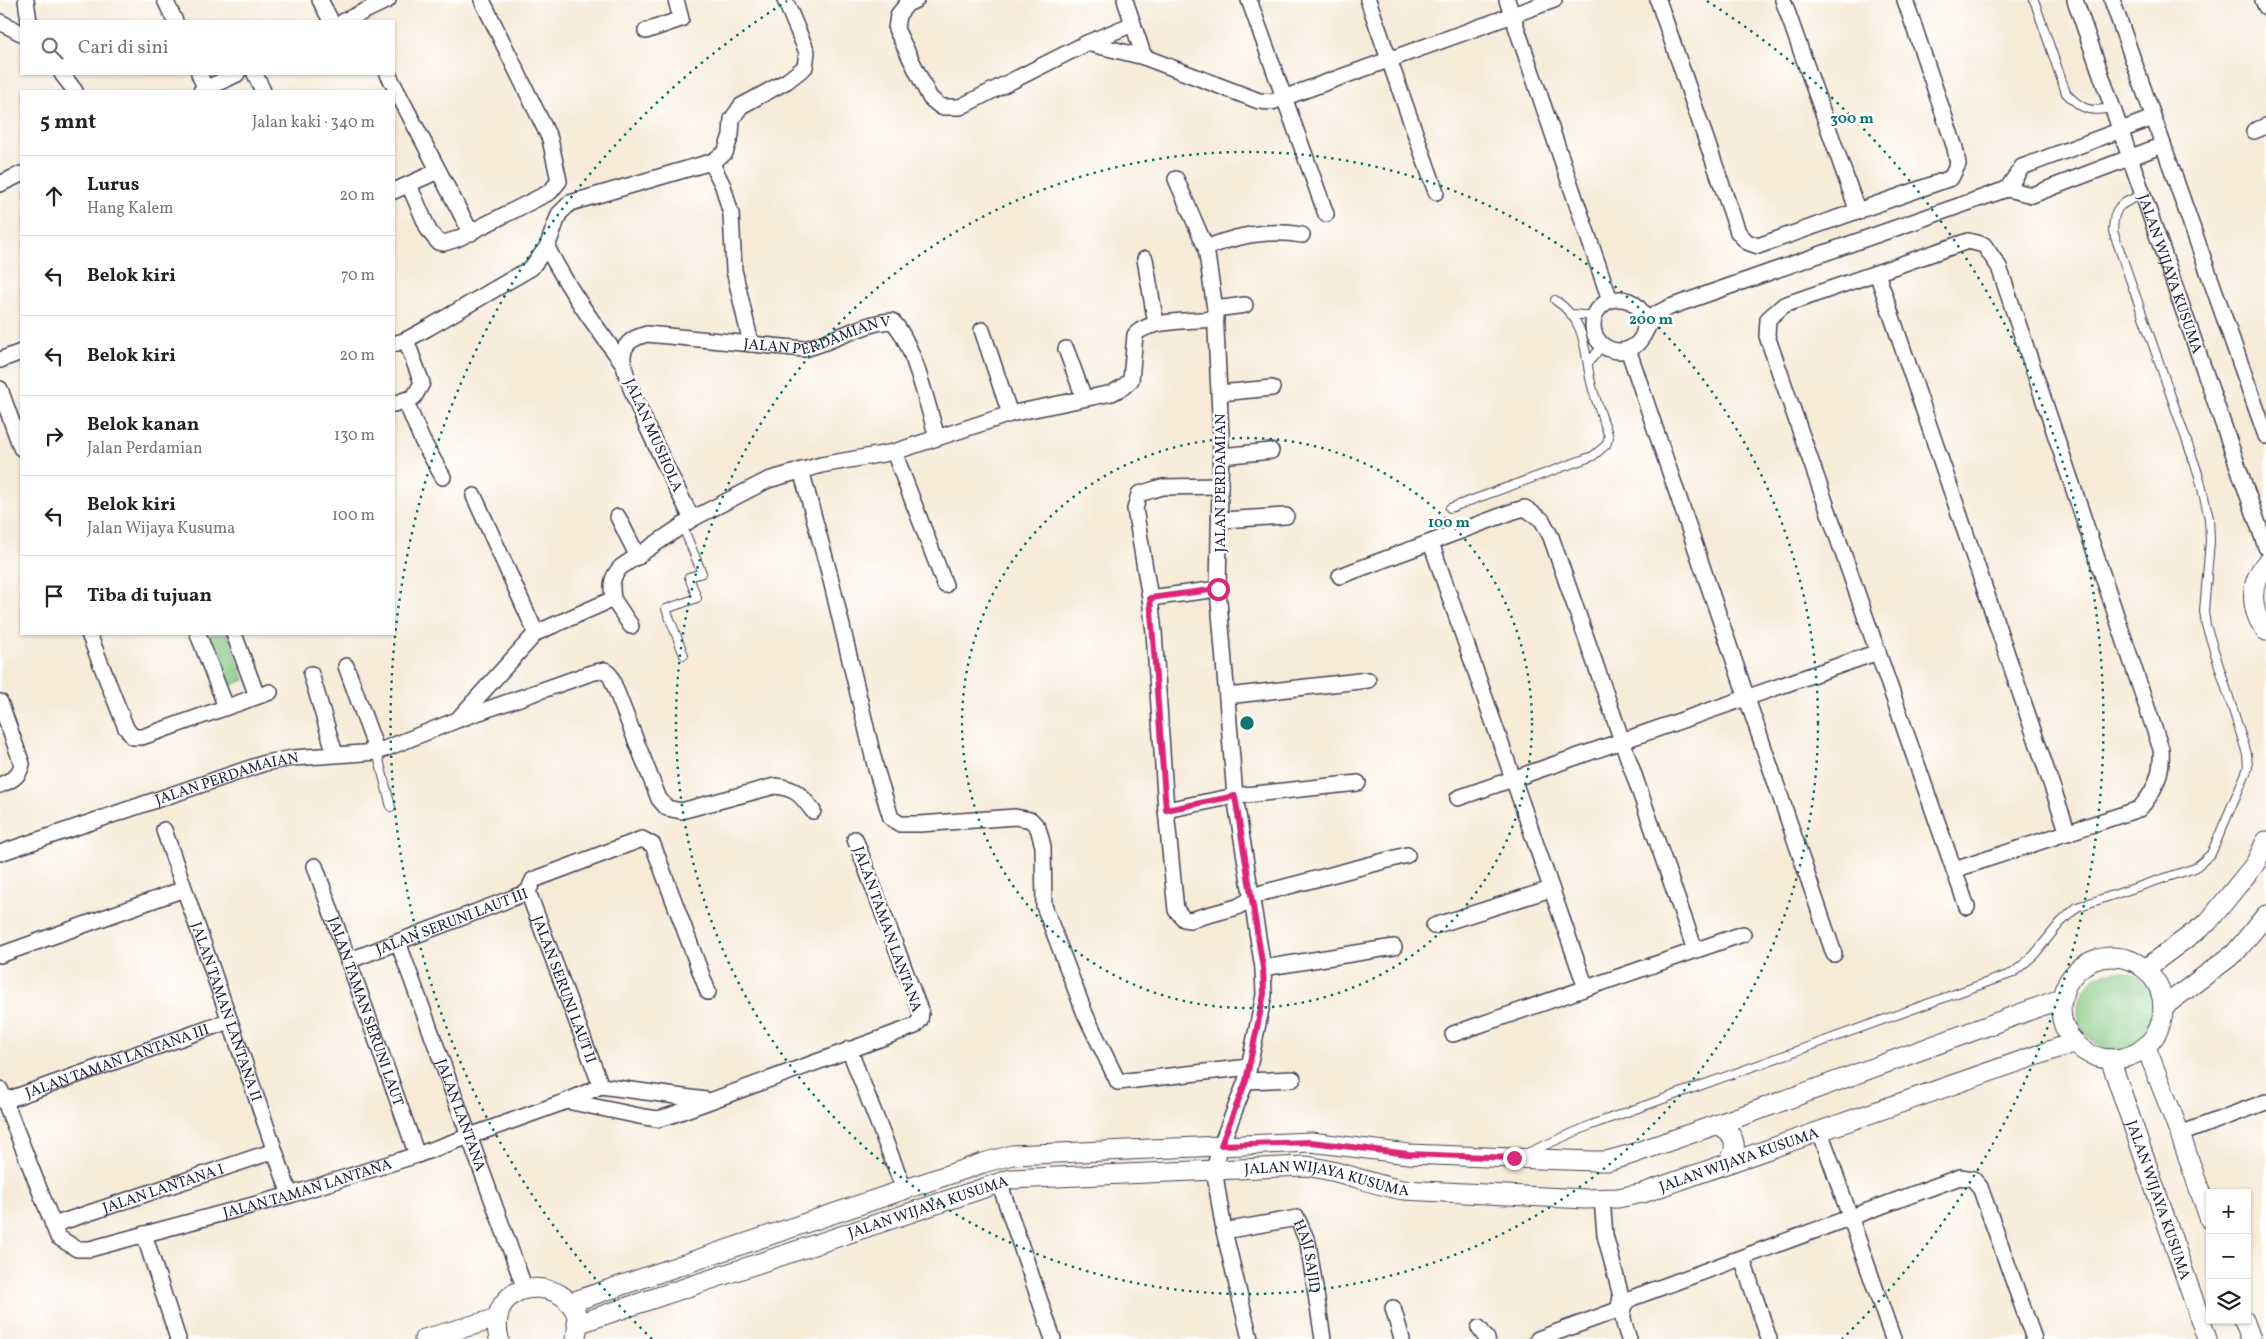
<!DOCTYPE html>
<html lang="id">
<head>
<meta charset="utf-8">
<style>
  body { margin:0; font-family:Vollkorn,serif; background:#f6f6f6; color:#222 }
  .controls { position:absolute; right:15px; bottom:15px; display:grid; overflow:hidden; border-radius:0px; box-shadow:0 1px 4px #0004 }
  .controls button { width:45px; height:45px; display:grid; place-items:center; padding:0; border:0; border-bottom:1px solid #e0e0e0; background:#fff; color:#222; font:25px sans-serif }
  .stop { position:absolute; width:15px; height:15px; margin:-11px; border:4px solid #db2777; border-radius:50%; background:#fff }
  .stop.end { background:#db2777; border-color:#fff; box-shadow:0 1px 5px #0008 }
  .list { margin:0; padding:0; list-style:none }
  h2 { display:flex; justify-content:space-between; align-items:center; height:65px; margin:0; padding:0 20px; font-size:21px }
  h2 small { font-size:16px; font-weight:400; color:#767676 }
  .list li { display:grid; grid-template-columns:32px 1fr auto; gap:15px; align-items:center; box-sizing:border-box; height:80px; padding:0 20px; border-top:1px solid #e0e0e0 }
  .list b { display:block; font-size:19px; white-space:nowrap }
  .list p { margin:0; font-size:16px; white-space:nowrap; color:#767676 }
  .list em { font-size:16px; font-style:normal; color:#767676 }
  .icon { flex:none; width:28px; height:28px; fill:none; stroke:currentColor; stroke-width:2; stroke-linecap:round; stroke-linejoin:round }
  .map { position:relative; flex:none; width:2266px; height:1339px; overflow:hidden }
  .search { position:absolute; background:#fff; box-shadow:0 1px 4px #0004; left:20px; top:20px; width:375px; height:55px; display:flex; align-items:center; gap:12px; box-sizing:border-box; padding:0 18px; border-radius:0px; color:#767676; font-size:19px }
  .panel { position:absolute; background:#fff; box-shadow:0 1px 4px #0004; left:20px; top:90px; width:375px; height:545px; border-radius:0px }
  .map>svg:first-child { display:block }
  .green { fill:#82c67f; stroke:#52745d }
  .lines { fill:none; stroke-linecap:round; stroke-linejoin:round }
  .service-casing { stroke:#424053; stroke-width:10 }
  .minor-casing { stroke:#424053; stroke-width:18 }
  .tertiary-casing { stroke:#424053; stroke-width:21 }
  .service { stroke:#fff; stroke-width:8 }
  .minor { stroke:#fff; stroke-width:15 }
  .tertiary { stroke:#fff; stroke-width:19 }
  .route { stroke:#db2777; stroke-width:6 }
  .ring { fill:none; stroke:#0f766e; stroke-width:2.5; stroke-dasharray:2.5 5 }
  .labels { text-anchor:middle; stroke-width:5; stroke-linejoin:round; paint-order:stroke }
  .street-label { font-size:15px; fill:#22223b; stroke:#fff }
  .centre { fill:#0f766e; stroke:#fff; stroke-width:2.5 }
  .ring-label { font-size:15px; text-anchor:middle; font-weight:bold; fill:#0f766e; stroke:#fff; stroke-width:5; stroke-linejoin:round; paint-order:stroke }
</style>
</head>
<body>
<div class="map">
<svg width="2266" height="1339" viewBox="0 0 2266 1339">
  <rect width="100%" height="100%" fill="#fff"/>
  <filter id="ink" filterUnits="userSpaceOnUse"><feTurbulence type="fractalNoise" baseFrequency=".02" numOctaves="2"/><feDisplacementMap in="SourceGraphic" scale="10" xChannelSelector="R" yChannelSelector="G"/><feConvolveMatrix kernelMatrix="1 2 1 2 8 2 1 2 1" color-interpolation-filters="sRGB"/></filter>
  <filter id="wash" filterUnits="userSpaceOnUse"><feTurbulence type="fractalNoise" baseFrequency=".0096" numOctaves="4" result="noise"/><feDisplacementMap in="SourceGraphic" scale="20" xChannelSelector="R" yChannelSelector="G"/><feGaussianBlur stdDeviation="1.12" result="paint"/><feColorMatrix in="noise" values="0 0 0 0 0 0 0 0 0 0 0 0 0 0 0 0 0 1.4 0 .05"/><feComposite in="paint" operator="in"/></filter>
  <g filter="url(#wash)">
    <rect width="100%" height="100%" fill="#f7ebd8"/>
    <!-- green -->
    <path class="green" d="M210 634H228L244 680 227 687Z
      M2078 1011a40 40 0 1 1 80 0a40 40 0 1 1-80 0Z"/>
  </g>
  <g filter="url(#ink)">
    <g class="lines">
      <defs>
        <path id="service" d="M2034 0 2066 93C2083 111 2090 112 2113 108
          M1572 314 1594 316
          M1589 362 1603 345
          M1450 508 1593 456 1606 445 1609 437C1603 418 1594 398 1590 378 1584 345 1585 320 1555 300
          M682 525 702 573 689 577 697 598 666 609 684 655
          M377 752 391 807
          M1527 1153 1591 1125 2013 973 2034 955 2060 923 2077 907 2195 868 2211 854 2248 768 2247 754 2206 625 2204 611 2210 541 2209 518 2199 476 2113 231C2114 204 2120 205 2143 194"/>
        <g id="minor">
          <path d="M26 0 29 21"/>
          <path d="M165 0 175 21"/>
          <path d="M320 0 331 21"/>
          <path d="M916 0 907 4 898 15 896 29 930 98 941 107H960L1087 43 1133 24"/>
          <path d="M1125 0 1144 57"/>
          <path d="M1249 0 1326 214"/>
          <path d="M1368 0 1436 192"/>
          <path d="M1507 0 1610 300"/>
          <path d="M1658 0 1738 232 1747 242 1758 246 1951 178 1958 164 1955 148 1905 0"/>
          <path d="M1783 0 1858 212"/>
          <path id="s1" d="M2075 0 2266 547"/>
          <path d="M2112 0 2266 436"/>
          <path d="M2263 0 2266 7"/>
          <path d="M344 21 388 0"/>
          <path d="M0 22 21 33"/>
          <path d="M646 31 681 19 676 0"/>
          <path d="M1087 43 1144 57 1259 101 1272 102 1554 0"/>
          <path d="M62 74 75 91"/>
          <path d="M199 74 206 89"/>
          <path d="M255 74 263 91"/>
          <path d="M388 74 471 233"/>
          <path d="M201 91 237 74"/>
          <path d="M2254 131 2266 126"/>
          <path d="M711 162 723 186 731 214 734 270 751 344"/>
          <path d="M1176 179 1206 248 1215 309 1221 436 1218 589 1235 796 1263 968 1264 995 1246 1081 1221 1145 1214 1169 1224 1231 1250 1339"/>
          <path d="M0 184 21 174"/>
          <path d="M409 185 429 231 438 242 444 243 457 239 550 192 559 181 550 139 482 0"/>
          <path d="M2007 189 2022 167 2153 118"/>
          <path d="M394 191 438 171"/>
          <path d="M547 247C568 289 595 326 623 363"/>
          <path d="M1206 248C1237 235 1269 229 1302 235"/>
          <path d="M1145 259 1156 324"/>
          <path d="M1877 273 2068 833"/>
          <circle cx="1619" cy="325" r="26"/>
          <path d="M1215 309 1245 305"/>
          <path d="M982 330 1010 414"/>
          <path d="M1643 336 1654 315 1670 307 2007 189 2032 195 2163 145"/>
          <path d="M394 344 406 340 428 328 531 268 547 247 559 214 570 203 711 162 725 153 731 135 732 119 741 106 787 81 805 67 807 52 785 0"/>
          <path d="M1066 349 1084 398"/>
          <path d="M1628 349 1834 954"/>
          <path d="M0 360 21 352"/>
          <path d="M0 389 21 448"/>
          <path d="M1220 393 1272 388"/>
          <path d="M405 400 422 440 443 477"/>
          <path d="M394 404 414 397 422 383 406 340"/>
          <path d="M894 452 945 585"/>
          <path d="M1221 456 1271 451"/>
          <path d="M801 470 830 576 876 769 891 818 900 824H920L1015 817 1031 820 1038 828 1043 846 1044 906 1085 1014 1118 1082 1249 1067"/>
          <path d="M1220 486 1162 487 1139 494 1135 509 1150 598 1154 632 1166 810 1176 910 1184 919 1190 920 1237 907 1262 893 1407 855"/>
          <path d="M474 496 536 633"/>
          <path d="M618 517 638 557"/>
          <path id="s2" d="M692 519C678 490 620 380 623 355 625 341 636 337 647 334L804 349C833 342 864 322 892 321 913 340 928 408 937 437"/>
          <path d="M1221 520 1286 516"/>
          <path d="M1431 543 1586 988"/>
          <path d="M1340 576 1514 511 1525 508 1542 520 1551 537 1695 950"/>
          <path d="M1150 598 1218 589"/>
          <path d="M613 599 631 626"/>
          <path d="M89 634 126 728 133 737H142L270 692"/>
          <path d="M198 634 226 707"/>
          <path d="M234 634 257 696"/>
          <path d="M346 666 377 752"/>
          <path d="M311 674 335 754"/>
          <path d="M1227 696 1368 680"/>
          <path d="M0 702 22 764C19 777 12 780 0 785"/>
          <path d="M458 719 536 633 613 599C611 586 611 577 621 567L692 519 768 480 821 465 894 452 1010 414 1112 393 1123 387 1131 380 1135 335C1147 319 1196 321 1216 319"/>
          <path d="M1458 798 1878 652"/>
          <path d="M1166 810 1235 796 1358 783"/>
          <path id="s3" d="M164 830 290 1195"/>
          <path id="s4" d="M0 853 265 763 293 758 377 752 457 720 591 673 605 670 610 675 659 799 667 808 681 811 775 786C796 788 801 795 813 811"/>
          <path id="s5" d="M315 866 417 1155"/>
          <path d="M1954 870 2139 809C2155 792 2163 773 2161 749L1999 267 1984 245 1968 241 1784 305 1768 319 1767 336C1834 526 1900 717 1967 907"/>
          <path id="s6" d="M528 892 601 1086"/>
          <path d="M1434 926 1551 889"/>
          <path id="s7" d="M398 942 525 1289"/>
          <path d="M0 955 184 889"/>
          <path id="s8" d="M348 961 528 892 533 880 642 839 653 845 708 992"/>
          <path d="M1263 968 1394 947"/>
          <path d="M1453 1034 1743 934"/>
          <path d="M849 1049 904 1189"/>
          <path d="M1246 1081 1293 1079"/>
          <path id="s9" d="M0 1089 58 1237 77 1249H90L290 1195 417 1155 567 1101 644 1117 658 1119 669 1116 915 1026 920 1020 921 1013 855 839"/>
          <path id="s10" d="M4 1101 229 1021"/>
          <path d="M567 1101 601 1086 706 1100"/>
          <path d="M1820 1131 1893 1339"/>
          <path d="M2180 1134 2266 1102"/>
          <path d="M999 1182 1053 1339"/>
          <path id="s11" d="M53 1225 274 1151"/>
          <path id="s12" d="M1224 1231 1297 1218 1308 1243 1323 1339"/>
          <path d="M144 1234 178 1339"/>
          <path d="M1742 1258 1769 1339"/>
          <path d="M1393 1308 1402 1339"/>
          <path d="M1479 1328 1487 1339"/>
          <path d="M1538 1339 1615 1311 1619 1307 1621 1296 1605 1235 1602 1199"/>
          <path d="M1629 1339C1624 1325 1617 1308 1632 1298L1960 1177 1973 1179 1980 1187 2034 1339"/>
        </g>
        <g id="tertiary">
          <path d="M2266 563C2249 583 2250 611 2266 631"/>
          <circle cx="2112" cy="1008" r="51"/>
          <path d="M2145 969 2208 922 2255 864 2266 841"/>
          <path d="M2163 1007 2235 953 2266 915"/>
          <path d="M2146 1047 2180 1134 2210 1220"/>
          <path id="s13" d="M2110 1059 2207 1339"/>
          <path d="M1716 1125C1734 1132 1740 1146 1728 1163"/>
          <path d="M569 1303 983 1163 1012 1155 1311 1142 1408 1154 1594 1161H1607L1629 1155 1750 1113 2063 998"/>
          <path d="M2244 1320 2251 1339"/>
          <path id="s14" d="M577 1324 1011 1179 1304 1166C1338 1169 1369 1184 1403 1190L1586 1199 1618 1198 1643 1193 2075 1042"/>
          <path d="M424 1339 498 1318"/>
          <path d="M499 1339C482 1266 596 1277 575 1339"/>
        </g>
      </defs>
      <!-- service casing -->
      <use href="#service" class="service-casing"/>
      <!-- minor casing -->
      <use href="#minor" class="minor-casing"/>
      <!-- tertiary casing -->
      <use href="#tertiary" class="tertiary-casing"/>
      <!-- service -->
      <use href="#service" class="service"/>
      <!-- minor -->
      <use href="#minor" class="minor"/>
      <!-- tertiary -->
      <use href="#tertiary" class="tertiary"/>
    </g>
  </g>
  <g class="lines" filter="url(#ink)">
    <!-- route -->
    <path class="route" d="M1218 589 1150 598 1166 810 1235 796 1263 968 1264 994 1246 1081 1221 1145 1311 1142 1408 1154 1514 1158"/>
  </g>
  <!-- distance rings -->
  <g class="ring">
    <circle cx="1247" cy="723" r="285"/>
    <circle cx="1247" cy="723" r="571"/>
    <path d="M652 1339A856 856 0 0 1 787 1M1707 1A856 856 0 0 1 1842 1339"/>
  </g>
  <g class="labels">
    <!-- street labels -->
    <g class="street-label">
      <text dy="5" stroke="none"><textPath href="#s1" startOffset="290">JALAN WIJAYA KUSUMA</textPath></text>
      <text dy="5" stroke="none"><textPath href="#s2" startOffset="386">JALAN PERDAMIAN V</textPath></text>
      <text transform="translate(654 435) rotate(66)" y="5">JALAN MUSHOLA</text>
      <text transform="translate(1220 483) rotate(-90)" y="5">JALAN PERDAMIAN</text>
      <text dy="5" stroke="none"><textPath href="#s4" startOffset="239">JALAN PERDAMAIAN</textPath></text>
      <text dy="5" stroke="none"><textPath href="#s8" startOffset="111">JALAN SERUNI LAUT III</textPath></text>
      <text transform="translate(888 929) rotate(70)" y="5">JALAN TAMAN LANTANA</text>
      <text dy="5" stroke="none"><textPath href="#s6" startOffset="104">JALAN SERUNI LAUT II</textPath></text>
      <text dy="5" stroke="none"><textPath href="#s5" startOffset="154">JALAN TAMAN SERUNI LAUT</textPath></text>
      <text dy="5" stroke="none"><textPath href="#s3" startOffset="192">JALAN TAMAN LANTANA II</textPath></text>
      <text dy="5" stroke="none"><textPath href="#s10" startOffset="120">JALAN TAMAN LANTANA III</textPath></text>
      <text dy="5" stroke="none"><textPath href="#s7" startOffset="184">JALAN LANTANA</textPath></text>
      <text dy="5" stroke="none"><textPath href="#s14" startOffset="1195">JALAN WIJAYA KUSUMA</textPath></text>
      <text dy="5" stroke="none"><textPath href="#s14" startOffset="775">JALAN WIJAYA KUSUMA</textPath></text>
      <text dy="5" stroke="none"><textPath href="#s11" startOffset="116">JALAN LANTANA I</textPath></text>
      <text dy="5" stroke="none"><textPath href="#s9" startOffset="420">JALAN TAMAN LANTANA</textPath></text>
      <text dy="5" stroke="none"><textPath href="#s13" startOffset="149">JALAN WIJAYA KUSUMA</textPath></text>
      <text dy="5" stroke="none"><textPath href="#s14" startOffset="370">JALAN WIJAYA KUSUMA</textPath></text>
      <text dy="5" stroke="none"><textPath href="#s12" startOffset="114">HAJI SAJID</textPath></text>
    </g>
  </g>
  <circle cx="1247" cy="723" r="8" class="centre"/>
  <g class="ring-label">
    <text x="1852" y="123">300 m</text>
    <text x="1651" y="324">200 m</text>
    <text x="1449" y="527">100 m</text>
  </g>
</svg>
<div class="controls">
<button>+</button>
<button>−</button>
<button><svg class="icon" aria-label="layers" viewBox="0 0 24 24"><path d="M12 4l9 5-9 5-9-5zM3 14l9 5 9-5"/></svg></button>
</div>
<div class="stop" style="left:1218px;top:589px"></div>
<div class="stop end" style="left:1514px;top:1158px"></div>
<div class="search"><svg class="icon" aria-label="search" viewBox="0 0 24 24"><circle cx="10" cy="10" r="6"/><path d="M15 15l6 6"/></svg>Cari di sini</div>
<section class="panel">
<h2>5 mnt<small>Jalan kaki · 340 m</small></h2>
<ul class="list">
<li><svg class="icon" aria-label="ahead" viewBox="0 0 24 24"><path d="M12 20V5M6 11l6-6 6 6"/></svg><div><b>Lurus</b><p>Hang Kalem</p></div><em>20 m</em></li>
<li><svg class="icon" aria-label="left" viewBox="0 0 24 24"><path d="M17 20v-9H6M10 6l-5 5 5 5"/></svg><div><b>Belok kiri</b></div><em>70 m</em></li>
<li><svg class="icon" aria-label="left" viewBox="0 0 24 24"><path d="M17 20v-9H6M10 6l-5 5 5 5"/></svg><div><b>Belok kiri</b></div><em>20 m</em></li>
<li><svg class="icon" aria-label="right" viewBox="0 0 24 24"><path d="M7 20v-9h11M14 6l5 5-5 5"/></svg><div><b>Belok kanan</b><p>Jalan Perdamian</p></div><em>130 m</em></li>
<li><svg class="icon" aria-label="left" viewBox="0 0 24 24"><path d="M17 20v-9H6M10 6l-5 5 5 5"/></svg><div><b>Belok kiri</b><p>Jalan Wijaya Kusuma</p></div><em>100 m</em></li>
<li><svg class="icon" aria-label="arrive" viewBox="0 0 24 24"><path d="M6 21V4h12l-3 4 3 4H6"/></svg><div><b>Tiba di tujuan</b></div></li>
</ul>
</section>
</div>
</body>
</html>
